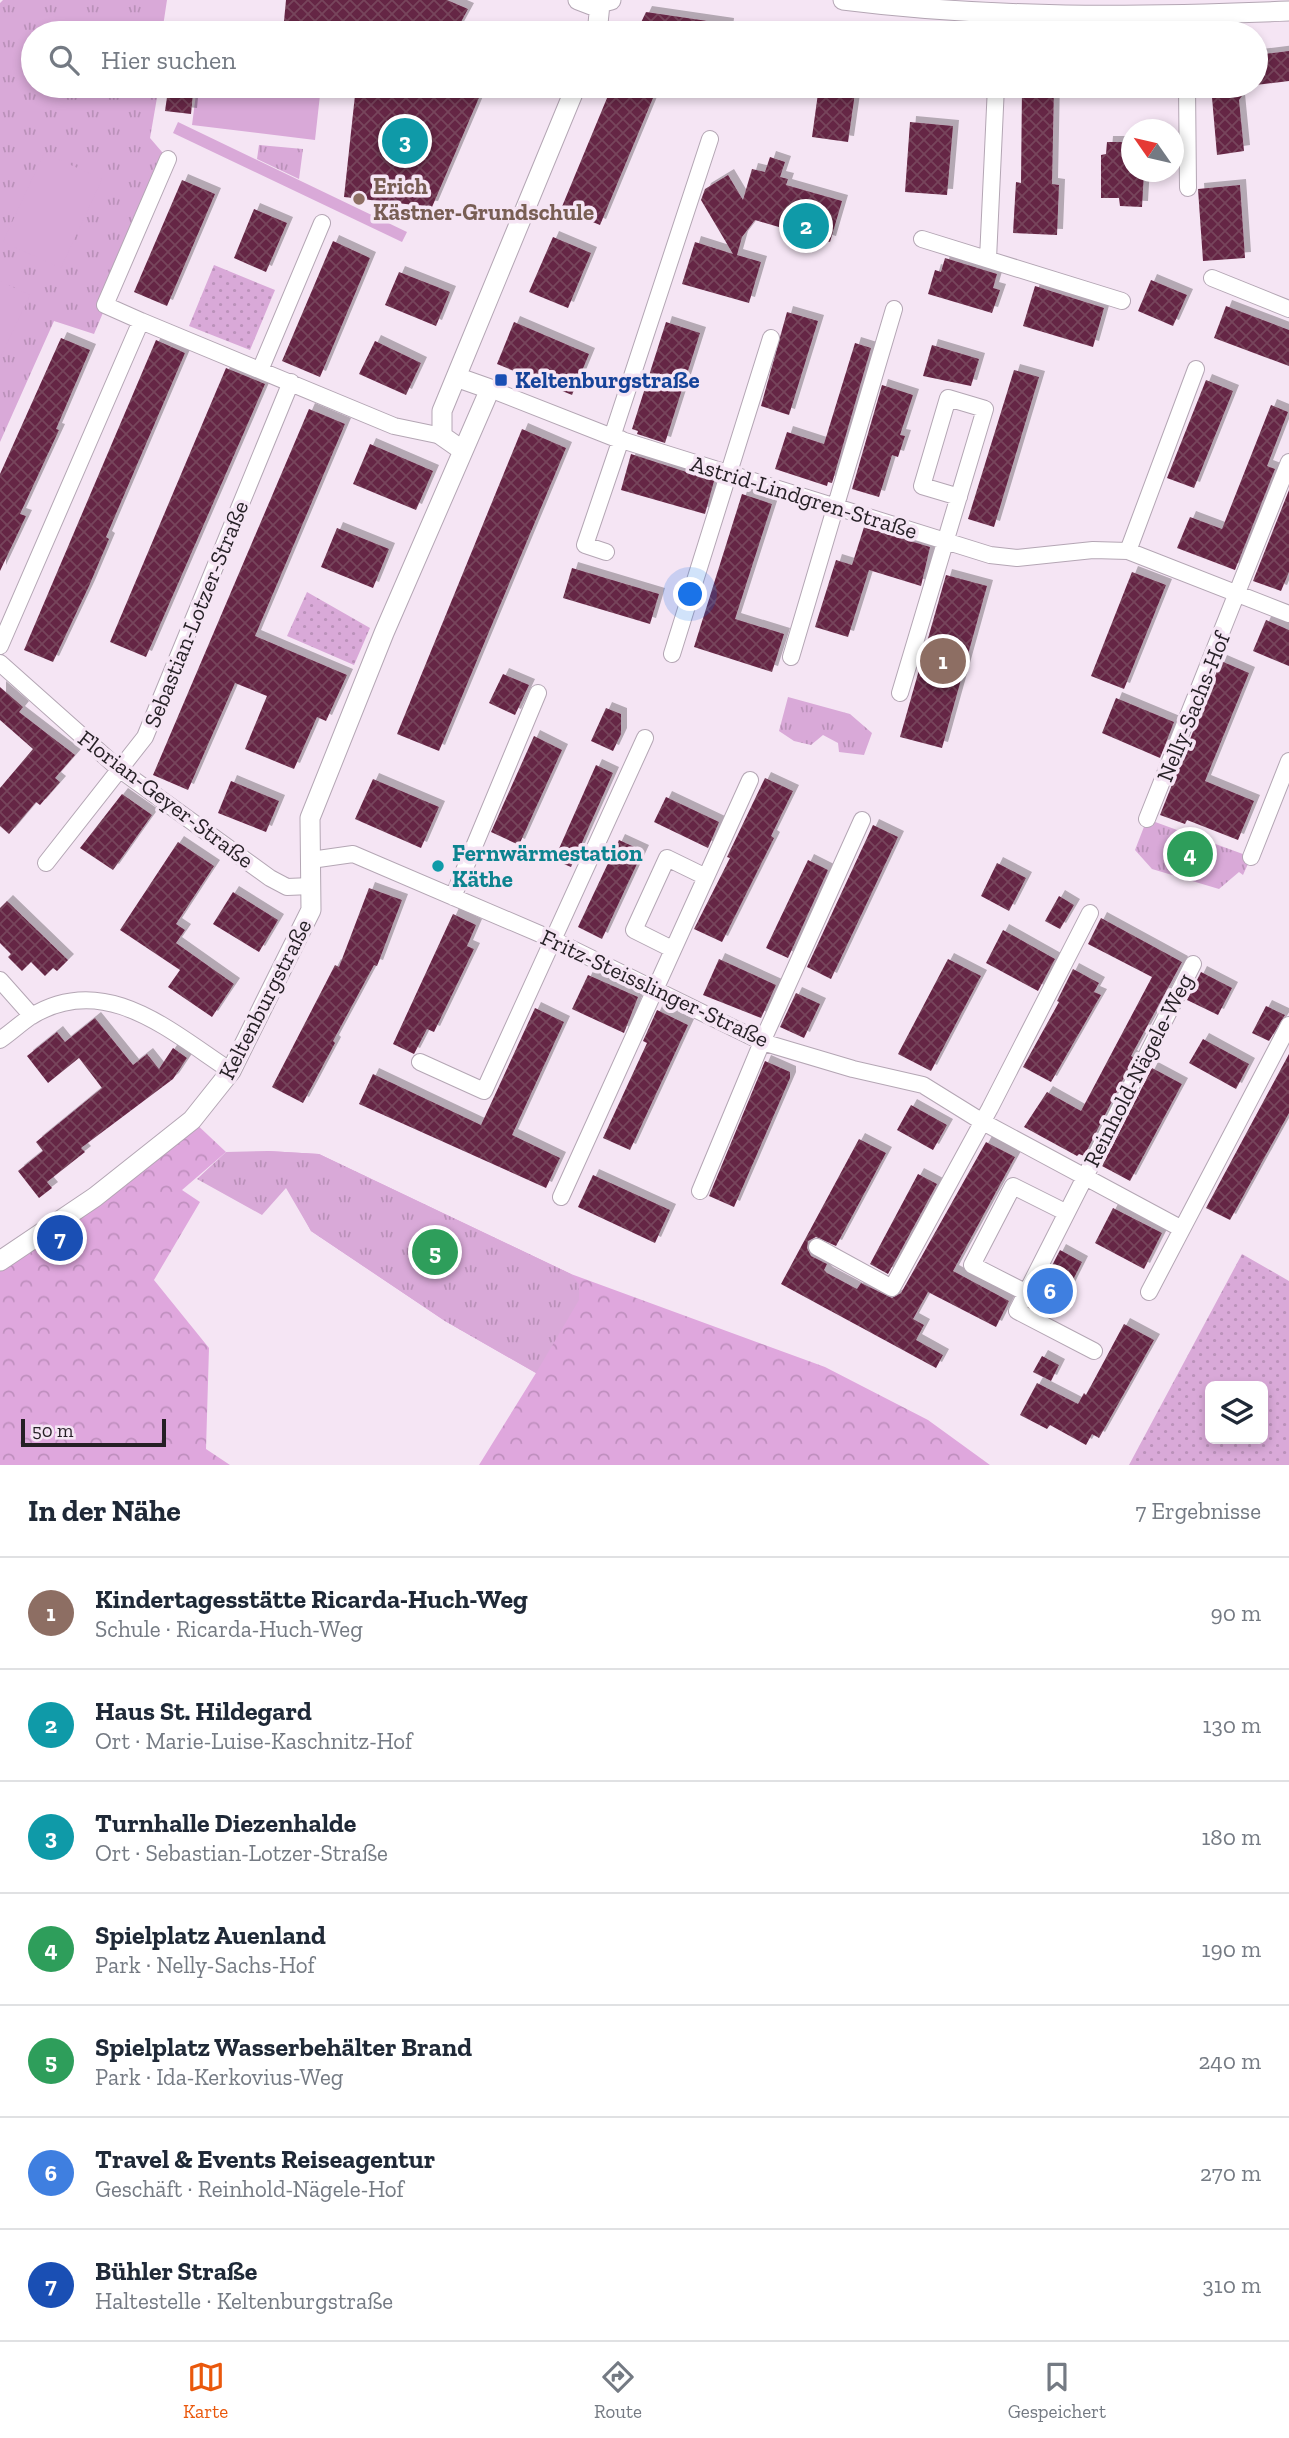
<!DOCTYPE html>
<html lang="de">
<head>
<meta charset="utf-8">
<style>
  body { margin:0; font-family:"Zilla Slab",serif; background:#f6f6f7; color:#1f2937 }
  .controls { position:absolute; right:21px; bottom:21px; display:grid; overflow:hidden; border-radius:10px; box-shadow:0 4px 10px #0003 }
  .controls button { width:63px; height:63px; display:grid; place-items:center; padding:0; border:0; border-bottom:2px solid #e0e1e3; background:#fff; color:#1f2937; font:35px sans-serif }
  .compass { position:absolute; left:1121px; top:119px; width:63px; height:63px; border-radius:50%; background:#fff; box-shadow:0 4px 10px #0003; rotate:304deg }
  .scale { position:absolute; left:21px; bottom:18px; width:145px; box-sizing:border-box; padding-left:7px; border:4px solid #251f25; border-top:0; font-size:19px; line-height:24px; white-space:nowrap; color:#251f25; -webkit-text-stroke:5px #f5e5f4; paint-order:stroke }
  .you { position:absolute; left:691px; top:595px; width:24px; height:24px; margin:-18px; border:5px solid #fff; border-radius:50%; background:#1a73e8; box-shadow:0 0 0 10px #1a73e833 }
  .badge { display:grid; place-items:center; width:46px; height:46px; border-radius:50%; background:#ea580c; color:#fff; font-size:23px; font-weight:700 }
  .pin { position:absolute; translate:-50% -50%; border:4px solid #fff; box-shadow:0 2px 7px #0006 }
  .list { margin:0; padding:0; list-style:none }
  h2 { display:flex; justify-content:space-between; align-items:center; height:91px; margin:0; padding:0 28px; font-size:30px }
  h2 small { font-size:23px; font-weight:400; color:#747a83 }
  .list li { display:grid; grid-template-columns:46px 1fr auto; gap:21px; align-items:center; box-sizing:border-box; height:112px; padding:0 28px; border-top:2px solid #e0e1e3 }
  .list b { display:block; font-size:26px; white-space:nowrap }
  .list p { margin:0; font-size:23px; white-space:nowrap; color:#747a83 }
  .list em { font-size:23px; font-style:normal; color:#747a83 }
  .icon { flex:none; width:38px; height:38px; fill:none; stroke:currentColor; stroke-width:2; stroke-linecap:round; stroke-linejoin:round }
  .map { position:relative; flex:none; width:1289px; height:1465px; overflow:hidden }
  .search { position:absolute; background:#fff; box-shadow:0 4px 10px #0003; left:21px; right:21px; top:21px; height:77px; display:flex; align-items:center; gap:18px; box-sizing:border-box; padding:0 24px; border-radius:38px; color:#747a83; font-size:26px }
  .sheet { height:875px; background:#fff }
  nav { display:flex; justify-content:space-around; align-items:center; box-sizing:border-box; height:98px; border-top:2px solid #e0e1e3; background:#fff; font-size:19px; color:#747a83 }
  nav a { display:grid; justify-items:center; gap:4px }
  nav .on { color:#ea580c }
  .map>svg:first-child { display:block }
  .grass { fill:url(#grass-dots); fill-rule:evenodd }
  .forest { fill:url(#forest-crowns) }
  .park { fill:url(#park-tufts) }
  .pitch { fill:#d9a9d8 }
  .building { fill:url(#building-cross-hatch); filter:url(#shadow) }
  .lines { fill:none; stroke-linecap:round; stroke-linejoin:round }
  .minor-casing { stroke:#b4a6b4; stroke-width:18 }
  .tertiary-casing { stroke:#b4a6b4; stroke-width:21 }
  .minor { stroke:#fff; stroke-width:16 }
  .tertiary { stroke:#fff; stroke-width:19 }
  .education-dot { fill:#8d6e63; stroke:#f5e5f4; stroke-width:2.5 }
  .transit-dot { fill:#1a4fb4; stroke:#f5e5f4; stroke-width:2.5 }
  .culture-dot { fill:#0f9aa8; stroke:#f5e5f4; stroke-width:2.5 }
  .labels { text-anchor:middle; stroke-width:7; stroke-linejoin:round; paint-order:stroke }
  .education-label { font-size:23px; font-weight:bold; fill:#785e54; stroke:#f5e5f4; text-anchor:start }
  .transit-label { font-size:23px; font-weight:bold; fill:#164399; stroke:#f5e5f4; text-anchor:start }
  .street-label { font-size:23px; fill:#251f25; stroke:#f5e5f4 }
  .culture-label { font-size:23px; font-weight:bold; fill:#0d838f; stroke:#f5e5f4; text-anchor:start }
</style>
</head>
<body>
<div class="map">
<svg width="1289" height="1465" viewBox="0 0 1289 1465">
  <defs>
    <pattern id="grass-dots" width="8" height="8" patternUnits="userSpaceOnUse" patternTransform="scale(1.75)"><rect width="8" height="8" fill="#d9a9d8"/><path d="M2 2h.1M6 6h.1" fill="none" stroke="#ba91b9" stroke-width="1.8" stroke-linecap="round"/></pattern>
    <pattern id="forest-crowns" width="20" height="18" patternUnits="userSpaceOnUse" patternTransform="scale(1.75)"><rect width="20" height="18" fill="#dfa7dd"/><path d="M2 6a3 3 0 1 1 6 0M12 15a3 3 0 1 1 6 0" fill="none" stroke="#bf8fbe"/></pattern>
    <pattern id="park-tufts" width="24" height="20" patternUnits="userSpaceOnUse" patternTransform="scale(1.75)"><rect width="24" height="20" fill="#d9a9d8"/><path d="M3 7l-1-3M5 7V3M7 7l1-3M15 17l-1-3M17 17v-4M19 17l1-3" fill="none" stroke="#ba91b9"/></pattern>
    <pattern id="building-cross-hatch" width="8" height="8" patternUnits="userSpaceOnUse" patternTransform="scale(1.75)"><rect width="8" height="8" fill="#652644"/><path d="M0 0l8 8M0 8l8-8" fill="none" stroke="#77445c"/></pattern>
    <filter id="shadow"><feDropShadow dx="6" dy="-6" stdDeviation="0" flood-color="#0004"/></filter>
  </defs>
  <rect width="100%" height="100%" fill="#f5e5f4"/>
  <!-- grass -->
  <path class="grass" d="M214 265 275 290 250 350 189 326Z
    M307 592 370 628 354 665 287 636Z
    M1242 1254 1289 1281V1465H1129ZM1263 1386V1439H1210V1386Z"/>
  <!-- forest -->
  <path class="forest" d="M192 1120 226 1152 182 1190 200 1202 154 1280 209 1348 206 1449 230 1465H0V1261Z
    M268 1151 319 1154 571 1274 825 1367 928 1420 990 1465H479L536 1373 445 1321 311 1231Z"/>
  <!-- park -->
  <path class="park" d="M3 0H167L162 33H33V86H159L150 138 168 159 94 334 54 321 0 442V3Z
    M259 145 303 149 299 179 257 159Z
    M788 697 850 714 872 733 864 755 839 752 838 743 823 735 811 745 794 741 779 731Z
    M1147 819 1251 857 1243 875 1239 872 1219 889 1152 869 1135 850Z
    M268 1151 319 1154 571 1274 579 1284V1300L536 1373 445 1321 311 1231 286 1188 262 1215 197 1179 226 1152Z"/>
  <!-- pitch -->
  <path class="pitch" d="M197 86H321L315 140 192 125Z
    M178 122 407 232 402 242 173 133Z
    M44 153 102 179 61 268 3 242Z
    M0 281 30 295 0 358Z"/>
  <!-- building -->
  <path class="building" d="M286 0H447L468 9 455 33 391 22 390 33 284 21Z
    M646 12 728 24 727 33H636Z
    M1289 51V81L1256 85V55Z
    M356 86H484L432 207 344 197Z
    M612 86H658L600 225 561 209Z
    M819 86H856L848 142 812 137Z
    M1022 86H1054L1052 184 1059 185 1057 235 1013 233 1016 182 1021 183Z
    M1211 86H1249L1239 100 1244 151 1217 155Z
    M168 90 193 93 191 114 165 111Z
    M910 122 953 126 947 195 905 192Z
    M1107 142H1131V172H1144L1142 207 1120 206 1119 198H1101V155L1106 154Z
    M770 157 785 162 780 177 788 179 786 185 842 201 830 242 755 220 742 237 737 255 761 262 749 303 682 284 695 242 733 254 701 200 705 189 728 175 743 200 752 169 765 172Z
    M182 180 215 194 167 306 134 292Z
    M1240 185 1245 258 1203 261 1198 189Z
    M254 209 287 223 266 272 234 258Z
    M553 237 591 253 568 308 529 292Z
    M333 241 370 258 320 377 282 361Z
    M945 258 997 274 993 288 1000 290 992 313 928 294 935 270 941 272Z
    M399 272 450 292 436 326 385 305Z
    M1151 280 1187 295 1173 326 1138 311Z
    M1035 286 1104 308 1093 347 1023 326Z
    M1226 306 1289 330V366L1214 338Z
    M787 312 818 321 789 415 761 406Z
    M514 322 589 354 572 395 497 364Z
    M666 322 700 333 665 443 637 434 638 431 632 429Z
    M61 338 90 350 56 429 59 430 20 514 26 516 0 571V474Z
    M156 340 185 353 106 537 109 539 89 586 53 662 24 650Z
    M375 341 421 363 406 395 359 374Z
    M855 343 871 348 832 483 828 482 827 486 775 469 787 432 824 444Z
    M932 345 979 359 971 386 923 376Z
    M226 368 265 384 146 657 110 642Z
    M1014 370 1039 377 994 527 968 519Z
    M1206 380 1233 391 1194 488 1167 478Z
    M882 385 913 395 900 435 905 436 898 457 892 455 879 497 852 489Z
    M1271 405 1288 412 1267 466 1275 469 1235 570 1177 548 1190 517 1222 529Z
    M309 409 345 424 255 636 347 675 326 721 317 717 294 769 245 749 267 696 235 683 188 790 153 775Z
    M522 429 566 448 439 751 397 734Z
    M370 444 433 471 416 510 353 484Z
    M631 454 714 481 705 514 621 490Z
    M1289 490V572L1281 591 1253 581Z
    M742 494 772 504 735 619 784 634 772 672 694 647Z
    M864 527 930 547 921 586 869 570 848 637 815 627 836 560 852 565Z
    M337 528 389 549 373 588 321 567Z
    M572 568 659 594 650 624 563 598Z
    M1132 572 1166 585 1124 689 1091 676Z
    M946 575 987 586 942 748 900 737Z
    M1266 620 1289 630V666L1253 651Z
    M1221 661 1249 673 1205 781 1254 801 1238 840 1187 820 1185 824 1160 815Z
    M503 674 529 685 515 715 489 703Z
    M0 687 23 707 19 712 75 755 55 778 60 782 40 805 36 802 9 834 0 826V788L33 749 0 720Z
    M1116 698 1174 722 1160 758 1102 733Z
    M606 708 621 714V734L613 751 591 741Z
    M534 736 562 750 519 845 491 832Z
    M596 765 613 773 571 867 554 860Z
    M765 778 793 791 771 836 774 838 722 942 694 929 730 858 727 857Z
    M373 779 439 807 421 848 355 819Z
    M231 781 279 801 266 832 218 813Z
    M122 794 152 815 113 870 80 848Z
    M666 797 719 822 708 848 654 822Z
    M873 825 898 837 831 979 807 967Z
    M619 840 643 851 602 939 578 927Z
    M178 842 214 866 176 924 185 930 176 943 234 984 212 1017 168 987 180 970 120 930Z
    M808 860 828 870 788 958 766 948Z
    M997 863 1026 878 1009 911 981 896Z
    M369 888 402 900 377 966 374 965 333 1041 335 1043 303 1103 272 1087 335 965 339 967Z
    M233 892 278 920 259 952 213 924Z
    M1059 896 1074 905 1060 929 1045 921Z
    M7 901 68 960 57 971 53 968 45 976 31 962 22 971 8 957 11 954 0 943V908Z
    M453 914 476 925 467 946 474 949 434 1032 427 1029 414 1054 393 1044Z
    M1101 918 1182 962 1131 1056 1134 1058 1084 1156 1079 1154 1077 1156 1024 1127 1047 1092 1081 1111 1152 977 1088 944Z
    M1003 930 1055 959 1038 991 986 963Z
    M719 959 776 985 761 1018 703 995Z
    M948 959 981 976 931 1071 898 1054Z
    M1073 969 1099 983 1094 992 1101 995 1051 1082 1023 1067 1059 1002 1057 1001Z
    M1201 972 1232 988 1218 1015 1187 1000Z
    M588 975 638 997 624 1033 572 1009Z
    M796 993 820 1004 804 1038 780 1027Z
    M1266 1006 1285 1015 1269 1041 1252 1033Z
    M535 1008 564 1022 512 1135 560 1158 546 1188 359 1104 373 1074 481 1125Z
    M657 1010 688 1025 630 1150 603 1138 647 1043 643 1041Z
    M95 1018 133 1065 147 1054 159 1069 173 1048 187 1058 173 1079 81 1148 85 1152 47 1182 52 1188 39 1198 18 1171 43 1151 36 1142 102 1088 79 1058 48 1083 27 1056 57 1032 65 1042Z
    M1203 1039 1249 1064 1236 1089 1189 1063Z
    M1289 1054V1113L1230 1220 1206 1208Z
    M765 1061 790 1072V1078L734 1207 709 1196Z
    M1152 1068 1182 1084 1130 1181 1102 1166Z
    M911 1105 947 1125 933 1150 897 1130Z
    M859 1139 886 1153 836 1246 816 1237 808 1241 807 1248 811 1256 827 1264 824 1270 827 1273 857 1289 861 1283 892 1298 901 1293 986 1142 1015 1157 953 1271 1009 1301 996 1327 928 1292 913 1319 924 1325 916 1340 943 1355 936 1368 781 1284Z
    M918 1174 937 1184 888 1274 870 1264Z
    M593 1175 670 1210 655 1243 578 1207Z
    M1113 1208 1162 1233 1144 1269 1095 1243Z
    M1060 1250 1082 1262 1061 1304 1038 1293Z
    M1124 1324 1154 1340 1099 1438 1092 1434 1086 1445 1050 1425 1047 1429 1020 1415 1037 1383 1078 1404 1084 1393 1086 1395Z
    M1042 1356 1059 1365 1051 1381 1033 1372Z"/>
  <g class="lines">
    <defs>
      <path id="minor" d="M1186 16V33
        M999 33 1000 15
        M1187 86 1188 188
        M922 239 1122 301
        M988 259 996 86
        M1212 278 1289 309
        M141 321 105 305 168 159
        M261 368 322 223
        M490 389 612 437 990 555 1017 558 1093 550 1128 551 1289 614
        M612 437 710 139
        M1128 551 1196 369
        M606 552 585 545 621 439
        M0 646 141 321 394 426 442 436
        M672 654 771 338
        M791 657 894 309
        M0 663 119 769 270 878 287 887 311 886
        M900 693C928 598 957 504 985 409L948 398 922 486 959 497
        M1147 819 1289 462
        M1251 857 1289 761
        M311 860 353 854 554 940 762 1042 853 1069 923 1085 981 1121 1182 1229
        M46 863 145 737 291 382
        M453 897 538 693
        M672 949 634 930 667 858 706 877
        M0 980 32 1016
        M0 1040C10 1033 20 1024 30 1017 105 970 171 1032 231 1071
        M420 1062 484 1091 645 738
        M700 1191 762 1042 862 820
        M561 1197 750 780
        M817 1247 892 1288 990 1108 1090 913
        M1025 1292 972 1265 1013 1186 1065 1212
        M1149 1292 1289 1025
        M1094 1351 1017 1311 1193 964"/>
      <path id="tertiary" d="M578 0 591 5 611 0
        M843 0C992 19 1139 17 1289 11
        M597 33 600 4
        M456 377 442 411V436L462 450
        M0 1261 95 1197 192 1120 231 1071 311 910 310 818 384 633 490 389 456 377 576 86"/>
    </defs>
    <!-- minor casing -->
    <use href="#minor" class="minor-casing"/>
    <!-- tertiary casing -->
    <use href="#tertiary" class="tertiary-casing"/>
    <!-- minor -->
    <use href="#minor" class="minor"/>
    <!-- tertiary -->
    <use href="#tertiary" class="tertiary"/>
  </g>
  <!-- markers -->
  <circle class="education-dot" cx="359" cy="199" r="7"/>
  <rect class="transit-dot" x="494" y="373" width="14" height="14" rx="3.5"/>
  <circle class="culture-dot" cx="438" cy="866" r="7"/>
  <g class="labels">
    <!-- education labels -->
    <g class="education-label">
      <text x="373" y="194">Erich<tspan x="373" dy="26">Kästner-Grundschule</tspan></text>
    </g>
    <!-- transit labels -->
    <g class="transit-label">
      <text x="515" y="388">Keltenburgstraße</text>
    </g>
    <!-- street labels -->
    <g class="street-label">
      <text transform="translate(804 497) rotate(17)" y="8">Astrid-Lindgren-Straße</text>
      <text transform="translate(196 614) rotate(-68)" y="8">Sebastian-Lotzer-Straße</text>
      <text transform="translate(1193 707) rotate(-68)" y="8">Nelly-Sachs-Hof</text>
      <text transform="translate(166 799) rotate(37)" y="8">Florian-Geyer-Straße</text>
      <text transform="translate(655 988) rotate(25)" y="8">Fritz-Steisslinger-Straße</text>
      <text transform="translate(265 999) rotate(-63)" y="8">Keltenburgstraße</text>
      <text transform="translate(1138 1070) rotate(-63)" y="8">Reinhold-Nägele-Weg</text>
    </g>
    <!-- culture labels -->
    <g class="culture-label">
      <text x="452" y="861">Fernwärmestation<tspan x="452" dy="26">Käthe</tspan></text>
    </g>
  </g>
</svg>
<div class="controls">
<button><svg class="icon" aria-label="layers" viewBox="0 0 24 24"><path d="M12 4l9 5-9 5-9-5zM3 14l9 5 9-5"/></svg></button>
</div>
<svg class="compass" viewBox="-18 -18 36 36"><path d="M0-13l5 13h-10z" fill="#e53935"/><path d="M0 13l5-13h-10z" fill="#747a83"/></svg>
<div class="scale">50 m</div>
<div class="you"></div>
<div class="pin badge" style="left:943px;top:661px;background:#8d6e63">1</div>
<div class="pin badge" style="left:806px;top:226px;background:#0f9aa8">2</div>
<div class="pin badge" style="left:405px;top:141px;background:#0f9aa8">3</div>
<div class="pin badge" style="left:1190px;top:854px;background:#2e9e5b">4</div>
<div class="pin badge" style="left:435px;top:1252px;background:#2e9e5b">5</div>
<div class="pin badge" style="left:1050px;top:1291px;background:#3f7fe0">6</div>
<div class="pin badge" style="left:60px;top:1238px;background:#1a4fb4">7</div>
<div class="search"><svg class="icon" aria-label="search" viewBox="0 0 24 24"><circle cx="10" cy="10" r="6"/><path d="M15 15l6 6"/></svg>Hier suchen</div>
</div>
<section class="sheet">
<h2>In der Nähe<small>7 Ergebnisse</small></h2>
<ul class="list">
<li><span class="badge" style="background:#8d6e63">1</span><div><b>Kindertagesstätte Ricarda-Huch-Weg</b><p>Schule · Ricarda-Huch-Weg</p></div><em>90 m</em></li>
<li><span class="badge" style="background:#0f9aa8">2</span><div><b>Haus St. Hildegard</b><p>Ort · Marie-Luise-Kaschnitz-Hof</p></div><em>130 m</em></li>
<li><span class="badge" style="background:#0f9aa8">3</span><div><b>Turnhalle Diezenhalde</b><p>Ort · Sebastian-Lotzer-Straße</p></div><em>180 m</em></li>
<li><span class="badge" style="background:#2e9e5b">4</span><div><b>Spielplatz Auenland</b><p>Park · Nelly-Sachs-Hof</p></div><em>190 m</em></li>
<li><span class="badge" style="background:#2e9e5b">5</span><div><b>Spielplatz Wasserbehälter Brand</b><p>Park · Ida-Kerkovius-Weg</p></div><em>240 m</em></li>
<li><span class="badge" style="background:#3f7fe0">6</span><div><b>Travel &amp; Events Reiseagentur</b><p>Geschäft · Reinhold-Nägele-Hof</p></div><em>270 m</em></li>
<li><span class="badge" style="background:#1a4fb4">7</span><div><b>Bühler Straße</b><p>Haltestelle · Keltenburgstraße</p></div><em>310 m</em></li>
</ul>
</section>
<nav>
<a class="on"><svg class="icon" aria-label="map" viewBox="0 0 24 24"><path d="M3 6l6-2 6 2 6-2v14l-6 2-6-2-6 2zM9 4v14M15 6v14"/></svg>Karte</a>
<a><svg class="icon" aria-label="directions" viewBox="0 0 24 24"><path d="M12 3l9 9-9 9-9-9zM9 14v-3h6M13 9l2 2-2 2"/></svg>Route</a>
<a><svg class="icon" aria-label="saved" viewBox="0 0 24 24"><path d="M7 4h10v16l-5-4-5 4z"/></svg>Gespeichert</a>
</nav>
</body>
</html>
